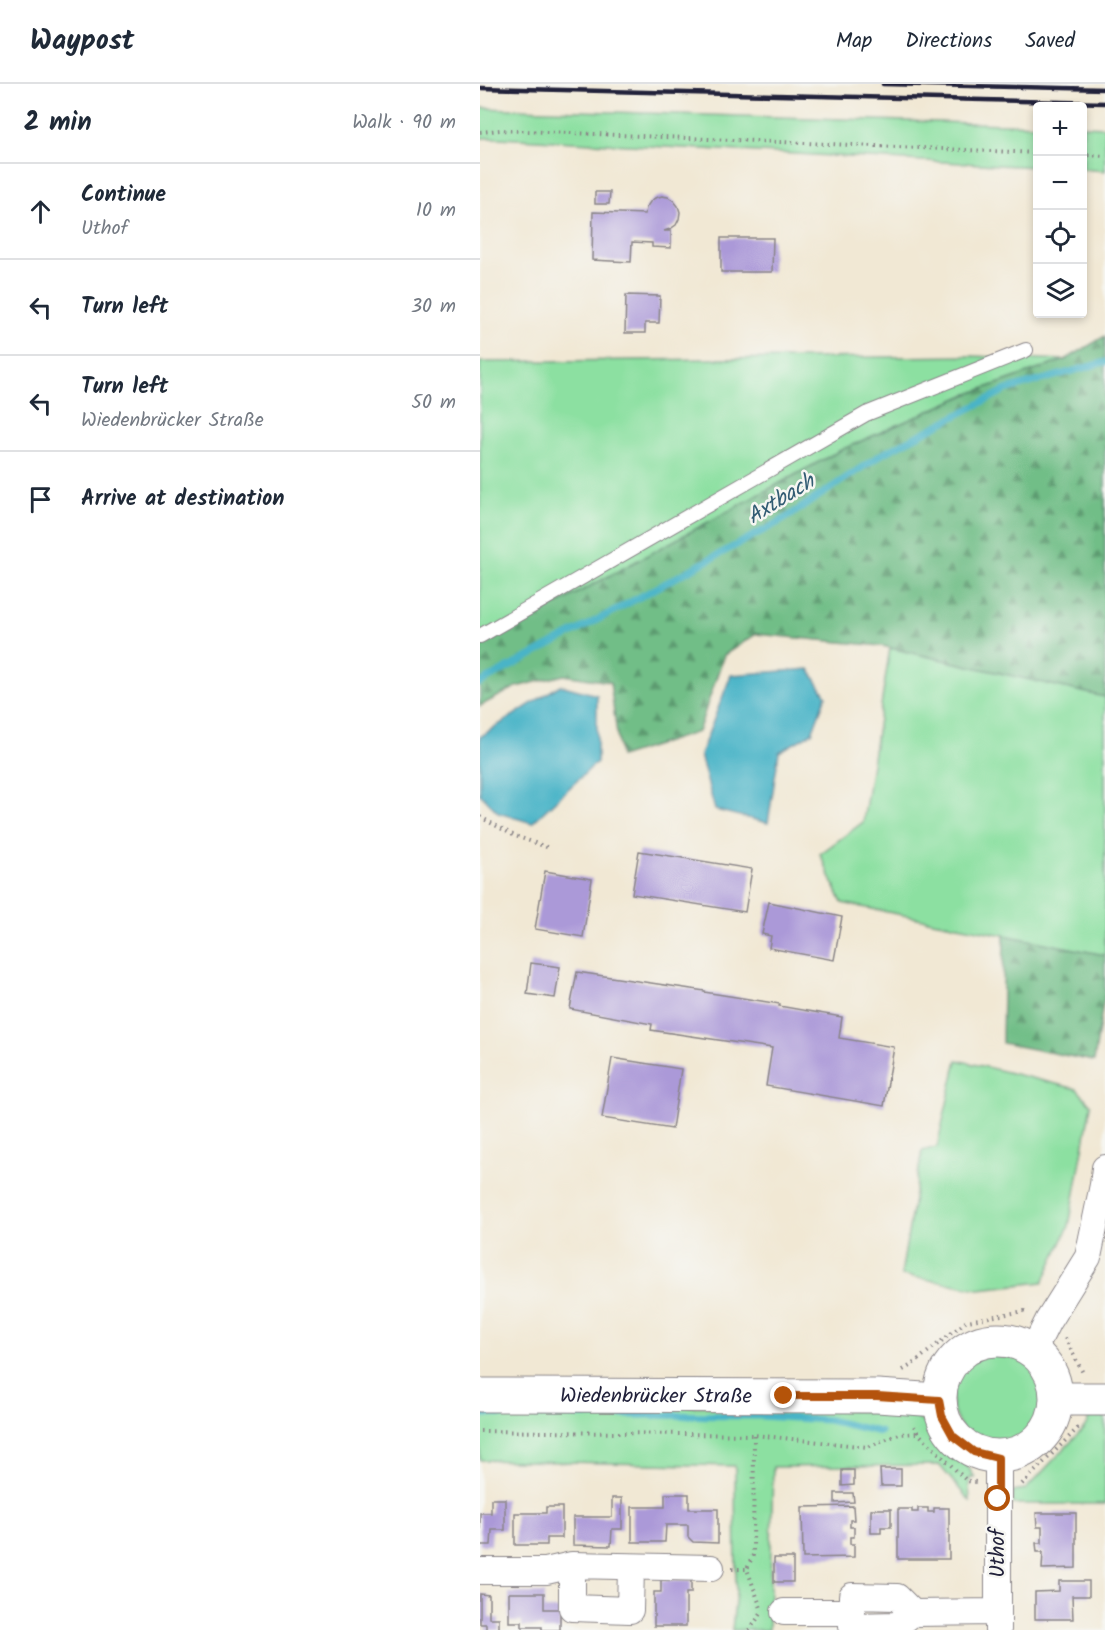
<!DOCTYPE html>
<html lang="en">
<head>
<meta charset="utf-8">
<style>
  body { margin:0; font-family:Kalam,sans-serif; background:#f2f2f3; color:#1f2937 }
  .controls { position:absolute; right:18px; top:18px; display:grid; overflow:hidden; border-radius:6px; box-shadow:0 3px 9px #0003 }
  .controls button { width:54px; height:54px; display:grid; place-items:center; padding:0; border:0; border-bottom:2px solid #e0e1e3; background:#fff; color:#1f2937; font:30px sans-serif }
  .stop { position:absolute; width:18px; height:18px; margin:-14px; border:4px solid #b45309; border-radius:50%; background:#fff }
  .stop.end { background:#b45309; border-color:#fff; box-shadow:0 2px 6px #0008 }
  .list { margin:0; padding:0; list-style:none }
  h2 { display:flex; justify-content:space-between; align-items:center; height:78px; margin:0; padding:0 24px; font-size:26px }
  h2 small { font-size:20px; font-weight:400; color:#747a83 }
  .list li { display:grid; grid-template-columns:39px 1fr auto; gap:18px; align-items:center; box-sizing:border-box; height:96px; padding:0 24px; border-top:2px solid #e0e1e3 }
  .list b { display:block; font-size:22px; white-space:nowrap }
  .list p { margin:0; font-size:20px; white-space:nowrap; color:#747a83 }
  .list em { font-size:20px; font-style:normal; color:#747a83 }
  .icon { flex:none; width:33px; height:33px; fill:none; stroke:currentColor; stroke-width:2; stroke-linecap:round; stroke-linejoin:round }
  .map { position:relative; flex:none; width:625px; height:1546px; overflow:hidden }
  header { display:flex; align-items:center; gap:36px; box-sizing:border-box; height:84px; padding:0 30px; background:#fff; border-bottom:2px solid #e0e1e3 }
  header strong { font-size:28px }
  nav { display:flex; gap:33px; margin-inline-start:auto; font-size:21px }
  main { display:flex }
  aside { flex:1; background:#fff }
  .map>svg:first-child { display:block }
  .green { fill:#8ce0a1; stroke:#57816e; stroke-width:1.5 }
  .forest { fill:url(#forest-firs); stroke:#4a7061; stroke-width:1.5 }
  .water { fill:#49b4c7; stroke:#366b81; stroke-width:1.5 }
  .lines { fill:none; stroke-linecap:round; stroke-linejoin:round }
  .stream { stroke:#49b4c7; stroke-width:7 }
  .building { fill:#ab99d8 }
  .service-casing { stroke:#8a8588; stroke-width:16 }
  .minor-casing { stroke:#8a8588; stroke-width:28 }
  .tertiary-casing { stroke:#8a8588; stroke-width:35 }
  .path { stroke:#8a8588; stroke-width:4; stroke-dasharray:1.5 4.5; stroke-linecap:butt }
  .service { stroke:#fff; stroke-width:14 }
  .minor { stroke:#fff; stroke-width:26 }
  .tertiary { stroke:#fff; stroke-width:33 }
  .rail { stroke:#22223b; stroke-width:4.5 }
  .route { stroke:#b45309; stroke-width:8 }
  .labels { text-anchor:middle; stroke-width:5; stroke-linejoin:round; paint-order:stroke }
  .street-label { font-size:21px; fill:#22223b; stroke:#f6f6f2 }
  .water-label { font-size:22px; font-style:italic; fill:#325c73; stroke:#f6f6f2 }
</style>
</head>
<body>
<header>
<strong>Waypost</strong>
<nav><a>Map</a><a>Directions</a><a>Saved</a></nav>
</header>
<main>
<aside>
<h2>2 min<small>Walk · 90 m</small></h2>
<ul class="list">
<li><svg class="icon" aria-label="ahead" viewBox="0 0 24 24"><path d="M12 20V5M6 11l6-6 6 6"/></svg><div><b>Continue</b><p>Uthof</p></div><em>10 m</em></li>
<li><svg class="icon" aria-label="left" viewBox="0 0 24 24"><path d="M17 20v-9H6M10 6l-5 5 5 5"/></svg><div><b>Turn left</b></div><em>30 m</em></li>
<li><svg class="icon" aria-label="left" viewBox="0 0 24 24"><path d="M17 20v-9H6M10 6l-5 5 5 5"/></svg><div><b>Turn left</b><p>Wiedenbrücker Straße</p></div><em>50 m</em></li>
<li><svg class="icon" aria-label="arrive" viewBox="0 0 24 24"><path d="M6 21V4h12l-3 4 3 4H6"/></svg><div><b>Arrive at destination</b></div></li>
</ul>
</aside>
<div class="map">
<svg width="625" height="1546" viewBox="0 0 625 1546">
  <defs>
    <pattern id="forest-firs" width="22" height="20" patternUnits="userSpaceOnUse" patternTransform="scale(1.5)"><rect width="22" height="20" fill="#71be87"/><path d="M5 1l3.5 6h-7zM16 11l3.5 6h-7z" fill="#5c9a70"/></pattern>
  </defs>
  <rect width="100%" height="100%" fill="#f6f6f2"/>
  <filter id="ink" filterUnits="userSpaceOnUse"><feTurbulence type="fractalNoise" baseFrequency=".0167" numOctaves="2"/><feDisplacementMap in="SourceGraphic" scale="12" xChannelSelector="R" yChannelSelector="G"/><feConvolveMatrix kernelMatrix="1 2 1 2 8 2 1 2 1" color-interpolation-filters="sRGB"/></filter>
  <filter id="wash" filterUnits="userSpaceOnUse"><feTurbulence type="fractalNoise" baseFrequency=".008" numOctaves="4" result="noise"/><feDisplacementMap in="SourceGraphic" scale="24" xChannelSelector="R" yChannelSelector="G"/><feGaussianBlur stdDeviation="1.35" result="paint"/><feColorMatrix in="noise" values="0 0 0 0 0 0 0 0 0 0 0 0 0 0 0 0 0 1.4 0 .05"/><feComposite in="paint" operator="in"/></filter>
  <g filter="url(#wash)">
    <rect width="100%" height="100%" fill="#f1e8d4"/>
    <!-- green -->
    <path class="green" d="M0 24 557 41V83L19 54H0Z
      M603 42 625 43V87L603 85Z
      M491 272 585 276 483 312 361 366 0 562V278Z
      M410 564 625 613V871L362 819 340 770 383 738Z
      M477 976 597 1005 611 1021 589 1142 563 1198 499 1205 421 1191 442 1067 457 1063Z
      M472 1315a46 46 0 1 1 92 0a46 46 0 1 1-92 0Z
      M0 1321 315 1323 424 1330 435 1333 450 1342 467 1364 485 1378 495 1394H490L489 1402 490 1417 459 1381 293 1383 289 1546H252L256 1508 255 1382 0 1376Z
      M625 1332V1420H533V1407L546 1405 604 1344 608 1337V1333Z"/>
    <!-- forest -->
    <path class="forest" d="M625 252V613L402 562 276 550 244 571 218 648 140 673 130 598 84 591 36 603 0 622V562L361 366 483 312 585 276Z
      M524 851 625 871V907L614 977 522 959Z"/>
    <!-- water -->
    <path class="water" d="M329 585 346 612 332 649 299 668 288 739 235 726 220 671 251 591Z
      M80 601 117 611V678L52 739 19 729 0 710V653Z"/>
    <g class="lines">
      <!-- stream -->
      <path class="stream" d="M0 599 303 436 402 370 526 306 625 278
        M0 1330 280 1332 348 1336 400 1348"/>
    </g>
    <g id="blocks">
      <!-- building -->
      <path class="building" d="M115 108H130L129 120H115Z
        M182 112 188 113 194 117 198 122 200 128 199 135 196 141 190 145 184 147H191V164L172 163V159L152 158 151 178 112 176 113 128 165 130 166 124 170 118 175 114Z
        M241 154H293L292 188H241Z
        M146 211 180 212 179 239H165V249H145Z
        M159 767 272 785 265 828 152 810Z
        M65 787 112 795 103 853 55 845Z
        M289 818 362 833 354 876 289 864 291 852 282 850Z
        M51 879 80 883 75 914 47 910Z
        M97 888 225 907 224 908 300 920 299 922 362 933 359 954 414 963 404 1022 286 1002 292 964 171 946 172 940 90 925Z
        M132 974 201 985 192 1045 122 1034Z
        M400 1385H421V1402H401Z
        M362 1386H374V1401L362 1402Z
        M355 1409H373L374 1418 355 1419Z
        M185 1410H209V1425H238V1459L213 1458 208 1453V1441H186L185 1458H152V1423H185Z
        M132 1414H142V1445H132L131 1462 93 1461V1433H132Z
        M11 1415H25V1446H12L11 1461H0V1429H11Z
        M373 1422 374 1436H370V1443H374V1453H370V1460H374V1473L323 1474 322 1423Z
        M66 1423H82V1454H67V1461H35V1429H66Z
        M438 1424H448V1428H454V1424H469V1475H418V1425H432V1428H438Z
        M391 1425H411V1443H401V1449H391Z
        M556 1429H596V1484L562 1485 563 1468H557L556 1459H562V1443H557Z
        M294 1474H313V1498H294Z
        M181 1496H211V1509H206V1542H174V1508H181Z
        M579 1497H609V1512H592L593 1535H555V1508L579 1507Z
        M29 1509H64V1525H80V1546H62V1543H42V1538H29Z
        M0 1510 9 1511V1534H19V1546H6V1540H0Z"/>
    </g>
  </g>
  <g filter="url(#ink)">
    <use href="#blocks" fill-opacity="0" stroke="#8a8588" stroke-width="1.5"/>
    <g class="lines">
      <defs>
        <path id="service" d="M0 552 386 330 546 266"/>
        <path id="minor" d="M553 1267 568 1237 608 1173 623 1101 625 1084
          M92 1481V1524L150 1526 151 1483
          M0 1487H66L92 1481 231 1484
          M304 1528H372V1512L417 1513 433 1529 517 1528
          M372 1528V1542L417 1541 433 1529
          M518 1546V1374"/>
        <g id="tertiary">
          <circle cx="518" cy="1314" r="58"/>
          <path id="s1" d="M0 1311 397 1312 459 1316"/>
          <path d="M578 1315H625"/>
        </g>
      </defs>
      <!-- service casing -->
      <use href="#service" class="service-casing"/>
      <!-- minor casing -->
      <use href="#minor" class="minor-casing"/>
      <!-- tertiary casing -->
      <use href="#tertiary" class="tertiary-casing"/>
      <!-- path -->
      <path class="path" d="M0 48 20 46 558 69
        M602 71 625 72
        M0 733 35 752 69 764
        M585 1254 603 1289
        M423 1286 430 1282 487 1237 544 1227 548 1229
        M434 1342 438 1349 487 1397 496 1398
        M0 1347 274 1351 388 1363 419 1350 438 1349
        M274 1351 273 1471 267 1485 281 1524
        M542 1400 600 1342
        M252 1485H267
        M269 1546 281 1530"/>
      <!-- service -->
      <use href="#service" class="service"/>
      <!-- minor -->
      <use href="#minor" class="minor"/>
      <!-- tertiary -->
      <use href="#tertiary" class="tertiary"/>
      <!-- rail -->
      <path class="rail" d="M403 0 625 5
        M0 4 625 19"/>
    </g>
  </g>
  <g class="lines" filter="url(#ink)">
    <!-- route -->
    <path class="route" d="M304 1312H397L459 1316 462 1332 473 1352 494 1368 518 1374V1415"/>
  </g>
  <g class="labels">
    <!-- street labels -->
    <g class="street-label">
      <text dy="7" stroke="none"><textPath href="#s1" startOffset="176">Wiedenbrücker Straße</textPath></text>
      <text transform="translate(517 1469) rotate(-90)" y="7">Uthof</text>
    </g>
    <!-- water labels -->
    <g class="water-label">
      <text transform="translate(300 414) rotate(-32)" y="8">Axtbach</text>
    </g>
  </g>
</svg>
<div class="controls">
<button>+</button>
<button>−</button>
<button><svg class="icon" aria-label="locate" viewBox="0 0 24 24"><circle cx="12" cy="12" r="6"/><path d="M12 2v4M12 18v4M2 12h4M18 12h4"/></svg></button>
<button><svg class="icon" aria-label="layers" viewBox="0 0 24 24"><path d="M12 4l9 5-9 5-9-5zM3 14l9 5 9-5"/></svg></button>
</div>
<div class="stop" style="left:518px;top:1415px"></div>
<div class="stop end" style="left:304px;top:1312px"></div>
</div>
</main>
</body>
</html>
